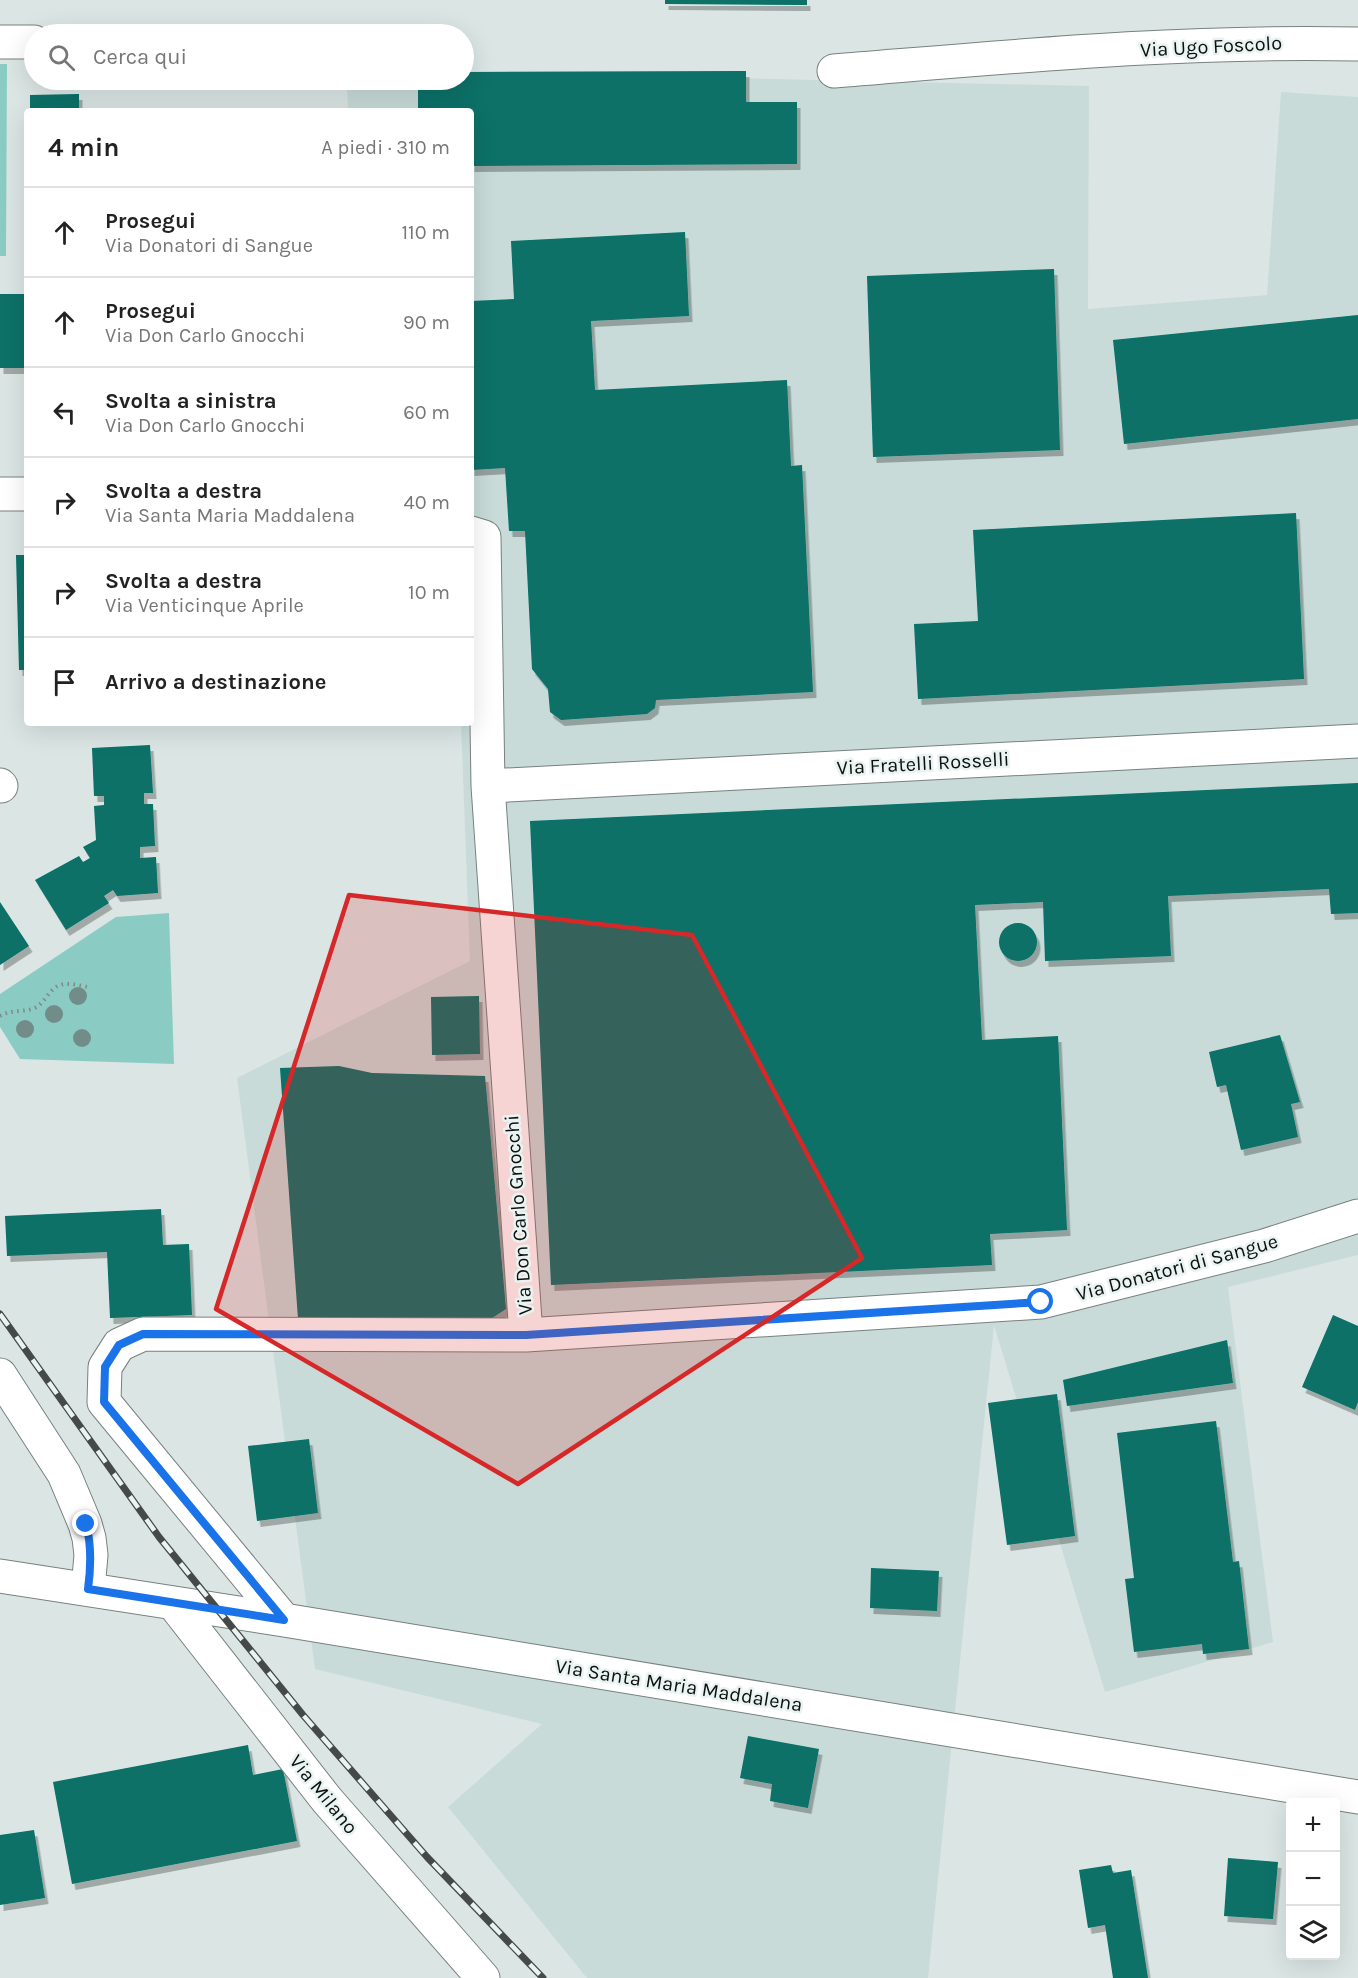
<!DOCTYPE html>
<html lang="it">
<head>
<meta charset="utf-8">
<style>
  body { margin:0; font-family:Karla,sans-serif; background:#f2f2f2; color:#222 }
  .controls { position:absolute; right:18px; bottom:18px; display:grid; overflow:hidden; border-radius:6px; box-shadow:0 6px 24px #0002 }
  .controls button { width:54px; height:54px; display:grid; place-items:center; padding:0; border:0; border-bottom:2px solid #e0e0e0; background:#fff; color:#222; font:30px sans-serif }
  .stop { position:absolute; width:18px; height:18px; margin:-14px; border:4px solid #1a73e8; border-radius:50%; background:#fff }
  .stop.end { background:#1a73e8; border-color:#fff; box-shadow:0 2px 6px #0008 }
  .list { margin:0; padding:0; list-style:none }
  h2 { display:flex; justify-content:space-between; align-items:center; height:78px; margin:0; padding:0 24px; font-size:26px }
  h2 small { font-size:20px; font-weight:400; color:#767676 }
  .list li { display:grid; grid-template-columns:39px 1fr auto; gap:18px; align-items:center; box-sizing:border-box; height:90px; padding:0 24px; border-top:2px solid #e0e0e0 }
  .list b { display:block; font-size:22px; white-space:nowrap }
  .list p { margin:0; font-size:20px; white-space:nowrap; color:#767676 }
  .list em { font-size:20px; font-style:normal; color:#767676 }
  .icon { flex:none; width:33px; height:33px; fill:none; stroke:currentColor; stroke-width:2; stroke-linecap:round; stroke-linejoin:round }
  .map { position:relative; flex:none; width:1358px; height:1978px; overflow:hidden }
  .search { position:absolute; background:#fff; box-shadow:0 6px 24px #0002; left:24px; top:24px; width:450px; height:66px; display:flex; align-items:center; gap:15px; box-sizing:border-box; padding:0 21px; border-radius:33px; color:#767676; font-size:22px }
  .panel { position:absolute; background:#fff; box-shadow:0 6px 24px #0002; left:24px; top:108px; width:450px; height:618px; border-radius:6px }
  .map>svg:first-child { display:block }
  .built { fill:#c8dbd8 }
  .green { fill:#8accc3 }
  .building { fill:#077168; filter:url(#shadow) }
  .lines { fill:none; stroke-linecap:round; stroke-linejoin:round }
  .minor-casing { stroke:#77817f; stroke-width:35 }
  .path { stroke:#808786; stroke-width:4; stroke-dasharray:1.5 4.5; stroke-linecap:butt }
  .minor { stroke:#fff; stroke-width:33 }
  .rail-casing { stroke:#454a49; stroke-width:7 }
  .rail { stroke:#e9f3f1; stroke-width:4.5; stroke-dasharray:14; stroke-linecap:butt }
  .tree { fill:#728d89 }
  .route { stroke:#1a73e8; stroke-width:8 }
  .marked { fill:#d62828; fill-opacity:0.2; stroke:#d62828; stroke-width:4.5; stroke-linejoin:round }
  .labels { text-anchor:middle; stroke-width:5; stroke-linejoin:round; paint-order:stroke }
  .street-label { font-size:20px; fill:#0d100f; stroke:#e9f3f1 }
</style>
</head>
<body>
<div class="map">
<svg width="1358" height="1978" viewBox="0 0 1358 1978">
  <defs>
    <filter id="shadow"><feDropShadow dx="3.5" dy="6" stdDeviation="0" flood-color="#0004"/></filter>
  </defs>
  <rect width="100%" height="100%" fill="#dbe6e4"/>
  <!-- built -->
  <path class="built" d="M464 72 1089 86 1088 309 1267 295 1281 92 1358 97V1255L1228 1287 1273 1642 1105 1692 994 1325 928 1978H587L448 1807 542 1724 315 1669 237 1078 470 961 461 723H471V111H348L347 80H464Z"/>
  <!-- green -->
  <path class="green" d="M0 64H7L6 256H0Z
    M169 913 174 1064 20 1059 0 1027V994L116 917Z"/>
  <!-- building -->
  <path class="building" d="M665 0H807V5L665 4Z
    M746 71V102H797V164L471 166V111H418V80H464V72Z
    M79 94V111H30V95Z
    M685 232 689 316 591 321 595 390 787 380 791 466 802 465 813 692 656 700 655 708 647 714 561 720 550 712 548 689 532 669 525 531H509L505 468 471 470V301L514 299 511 241Z
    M1054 269 1060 450 873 457 867 276Z
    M0 294H27V368H0Z
    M1358 315V419L1124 444 1113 340Z
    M1296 513 1304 679 918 699 914 624 978 621 973 530Z
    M16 555H27V670H19Z
    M150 745 153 793H144V804H153L155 846 140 847V858L156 857 158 893 117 896 113 890 104 896 109 903 66 930 35 880 79 856 83 862 90 858 83 847 96 840 94 806 104 805V796H94L92 748Z
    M1358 783V913L1331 914 1329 889 1168 896 1171 956 1045 961 1043 902 975 905 982 1040 1058 1036 1067 1230 990 1234 992 1265 551 1285 530 821Z
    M0 902 29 946 0 965Z
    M999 942a19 19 0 1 1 38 0a19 19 0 1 1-38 0Z
    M479 996 480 1054 432 1055 431 997Z
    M1280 1035 1300 1102 1291 1104 1298 1137 1241 1150 1226 1085 1217 1087 1209 1052Z
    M339 1066 372 1073 485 1076 506 1309 486 1322 298 1319 280 1068Z
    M161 1209 163 1245 189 1244 192 1315 110 1318 107 1252 7 1256 5 1216Z
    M1333 1315 1358 1326V1402L1355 1410 1302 1387Z
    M1227 1340 1233 1383 1067 1406 1063 1380Z
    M1057 1394 1075 1536 1007 1545 988 1403Z
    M1216 1421 1233 1562 1239 1561 1249 1649 1203 1654 1202 1644 1134 1652 1125 1579 1134 1578 1117 1433Z
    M309 1439 318 1513 257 1521 248 1446Z
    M871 1568 939 1571 937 1611 870 1608Z
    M748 1736 819 1749 808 1808 770 1801 772 1784 740 1778Z
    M248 1745 253 1775 283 1769 297 1841 72 1884 53 1782Z
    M34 1830 45 1898 0 1905V1835Z
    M1228 1858 1278 1862 1273 1919 1224 1916Z
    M1111 1865 1113 1873 1131 1870 1148 1978H1113L1105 1925 1088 1928 1079 1870Z"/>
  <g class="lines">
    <defs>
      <path id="minor" d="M0 42H34
        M834 71C1008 57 1183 40 1358 44
        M0 494H27
        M0 785 1 786
        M488 786 1358 741
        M526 1335 1041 1302 1264 1246 1358 1216
        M0 1375 64 1474 85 1524 89 1538 91 1555 88 1589
        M0 1576 284 1620 1358 1797
        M173 1603 327 1800 483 1978
        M284 1620 104 1402 105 1367 119 1345 143 1334 526 1335 488 786 484 537 471 533"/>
    </defs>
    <!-- minor casing -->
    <use href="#minor" class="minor-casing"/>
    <!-- path -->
    <path class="path" d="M0 1016C10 1010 21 1012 32 1009 45 1005 48 989 60 985 69 982 80 986 88 987"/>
    <!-- minor -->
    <use href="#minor" class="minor"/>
    <defs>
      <path id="rail" d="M0 1314 159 1537 303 1715 427 1857 543 1978"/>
    </defs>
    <!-- rail casing -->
    <use href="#rail" class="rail-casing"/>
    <!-- rail -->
    <use href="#rail" class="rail"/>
  </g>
  <!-- trees -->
  <g class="tree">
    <circle cx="78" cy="996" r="9"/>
    <circle cx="54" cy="1014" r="9"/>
    <circle cx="25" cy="1029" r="9"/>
    <circle cx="82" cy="1038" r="9"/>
  </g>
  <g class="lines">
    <!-- route -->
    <path class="route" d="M86 1524C92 1546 91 1567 88 1589L284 1620 104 1402 105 1367 119 1345 143 1334 526 1335 1041 1302"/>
  </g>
  <!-- marked area -->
  <path class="marked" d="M349 895 692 935 862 1258 518 1484 216 1309Z"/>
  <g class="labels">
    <!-- street labels -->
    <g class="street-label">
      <text transform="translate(1211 46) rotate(-3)" y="7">Via Ugo Foscolo</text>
      <text transform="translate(923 763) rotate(-3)" y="7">Via Fratelli Rosselli</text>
      <text transform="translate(518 1215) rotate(-94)" y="7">Via Don Carlo Gnocchi</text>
      <text transform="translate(1177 1267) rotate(-15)" y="7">Via Donatori di Sangue</text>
      <text transform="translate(679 1685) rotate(9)" y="7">Via Santa Maria Maddalena</text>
      <text transform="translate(324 1794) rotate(51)" y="7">Via Milano</text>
    </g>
  </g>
</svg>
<div class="controls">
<button>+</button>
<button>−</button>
<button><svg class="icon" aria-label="layers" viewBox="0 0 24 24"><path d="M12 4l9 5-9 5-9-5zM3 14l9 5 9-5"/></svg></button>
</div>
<div class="stop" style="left:1041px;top:1302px"></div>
<div class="stop end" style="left:86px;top:1524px"></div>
<div class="search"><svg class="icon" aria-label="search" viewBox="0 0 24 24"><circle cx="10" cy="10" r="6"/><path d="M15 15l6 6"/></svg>Cerca qui</div>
<section class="panel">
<h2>4 min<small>A piedi · 310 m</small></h2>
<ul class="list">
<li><svg class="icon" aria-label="ahead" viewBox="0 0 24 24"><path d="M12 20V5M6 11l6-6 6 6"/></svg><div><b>Prosegui</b><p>Via Donatori di Sangue</p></div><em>110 m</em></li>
<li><svg class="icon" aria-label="ahead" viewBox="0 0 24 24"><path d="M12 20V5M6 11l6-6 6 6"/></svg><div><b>Prosegui</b><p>Via Don Carlo Gnocchi</p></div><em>90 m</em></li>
<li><svg class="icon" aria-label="left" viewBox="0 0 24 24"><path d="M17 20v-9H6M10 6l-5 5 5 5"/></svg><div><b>Svolta a sinistra</b><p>Via Don Carlo Gnocchi</p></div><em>60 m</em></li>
<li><svg class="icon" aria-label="right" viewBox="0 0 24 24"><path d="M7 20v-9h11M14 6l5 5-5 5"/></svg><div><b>Svolta a destra</b><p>Via Santa Maria Maddalena</p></div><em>40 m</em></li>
<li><svg class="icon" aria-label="right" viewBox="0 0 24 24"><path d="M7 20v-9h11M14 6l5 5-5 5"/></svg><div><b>Svolta a destra</b><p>Via Venticinque Aprile</p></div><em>10 m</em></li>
<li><svg class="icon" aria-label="arrive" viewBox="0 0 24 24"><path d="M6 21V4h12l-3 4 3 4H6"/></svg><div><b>Arrivo a destinazione</b></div></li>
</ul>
</section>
</div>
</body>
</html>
